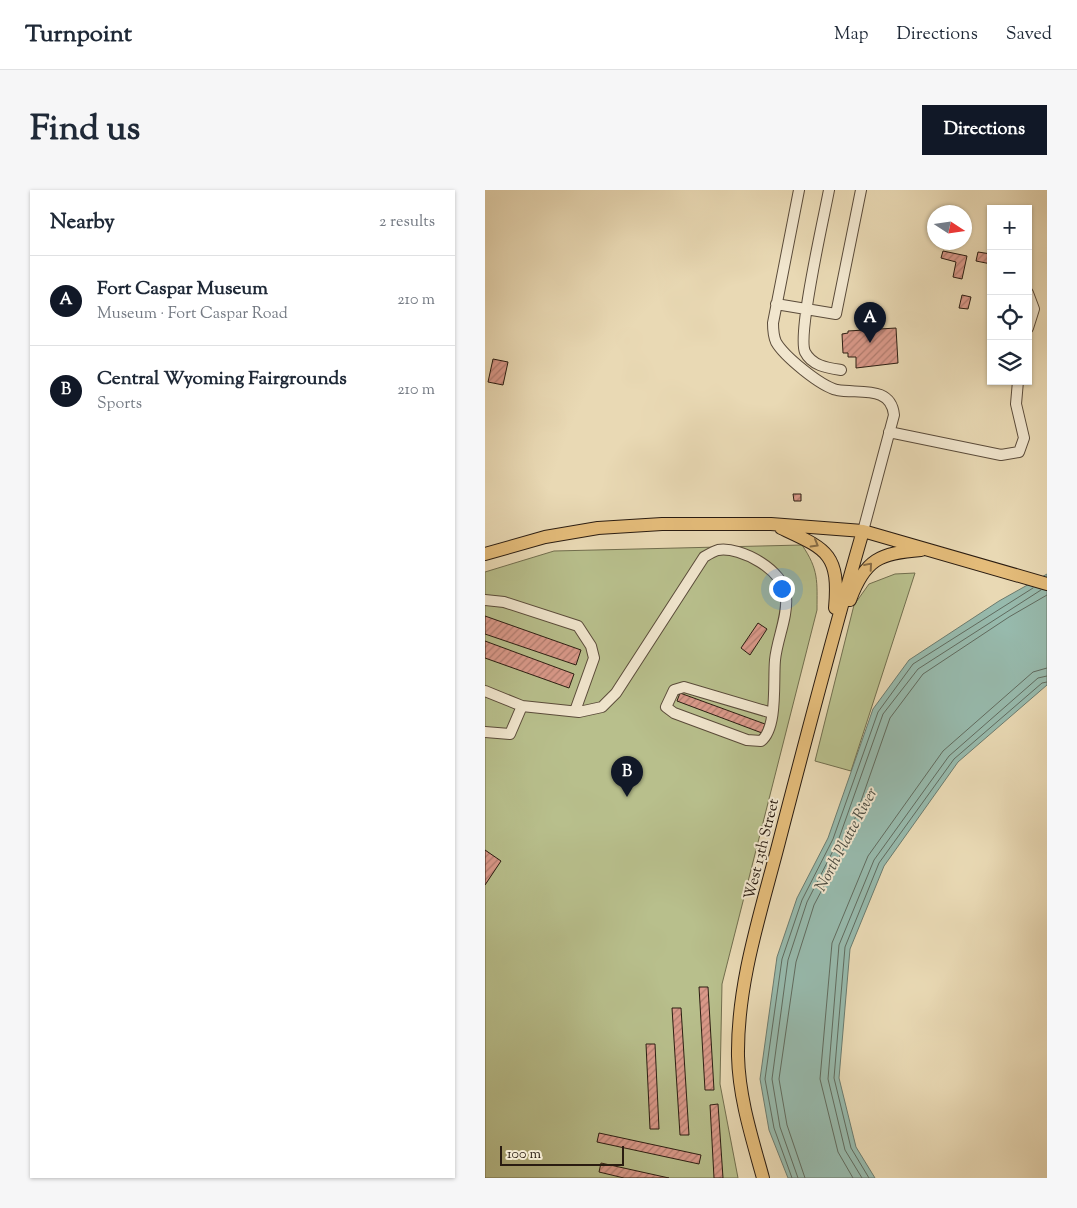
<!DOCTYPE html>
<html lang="en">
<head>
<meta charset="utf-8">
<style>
  body { margin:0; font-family:"Sorts Mill Goudy",serif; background:#f6f6f7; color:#1f2937 }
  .controls { position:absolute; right:15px; top:15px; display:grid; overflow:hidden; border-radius:0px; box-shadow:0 1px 4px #0004 }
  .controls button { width:45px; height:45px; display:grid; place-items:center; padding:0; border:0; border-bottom:1px solid #e0e1e3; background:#fff; color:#1f2937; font:25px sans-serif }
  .compass { position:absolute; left:442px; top:15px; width:45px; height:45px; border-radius:50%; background:#fff; box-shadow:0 1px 4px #0004; rotate:102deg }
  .scale { position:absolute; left:15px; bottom:12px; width:124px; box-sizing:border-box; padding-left:5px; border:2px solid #2a1c11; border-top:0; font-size:14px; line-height:18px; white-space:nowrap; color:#2a1c11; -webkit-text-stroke:4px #f1e6ce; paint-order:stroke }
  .you { position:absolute; left:296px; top:398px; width:18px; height:18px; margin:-12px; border:4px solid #fff; border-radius:50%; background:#1a73e8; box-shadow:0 0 0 8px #1a73e833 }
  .badge { display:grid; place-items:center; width:32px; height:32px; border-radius:50%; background:#111827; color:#fff; font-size:16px; font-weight:700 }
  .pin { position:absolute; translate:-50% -41px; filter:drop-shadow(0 1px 2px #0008) }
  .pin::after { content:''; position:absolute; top:26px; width:18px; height:15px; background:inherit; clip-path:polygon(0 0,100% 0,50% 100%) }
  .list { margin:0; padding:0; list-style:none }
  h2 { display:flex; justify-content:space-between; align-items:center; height:65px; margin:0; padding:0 20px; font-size:21px }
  h2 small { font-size:16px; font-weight:400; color:#747a83 }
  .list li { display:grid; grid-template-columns:32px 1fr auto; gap:15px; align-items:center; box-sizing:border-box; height:90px; padding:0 20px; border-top:1px solid #e0e1e3 }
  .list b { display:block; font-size:19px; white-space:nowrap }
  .list p { margin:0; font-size:16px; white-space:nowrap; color:#747a83 }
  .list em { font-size:16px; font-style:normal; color:#747a83 }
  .icon { flex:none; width:28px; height:28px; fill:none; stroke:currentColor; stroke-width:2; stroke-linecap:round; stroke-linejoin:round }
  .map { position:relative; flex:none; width:562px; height:988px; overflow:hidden; border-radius:0px }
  header { display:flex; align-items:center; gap:30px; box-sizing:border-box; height:70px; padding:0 25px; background:#fff; border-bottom:1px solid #e0e1e3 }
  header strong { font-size:24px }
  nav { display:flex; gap:28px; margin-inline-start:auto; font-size:18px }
  .intro { display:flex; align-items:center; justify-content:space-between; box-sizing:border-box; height:120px; padding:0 30px }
  h1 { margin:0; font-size:35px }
  .button { padding:12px 22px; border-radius:0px; background:#111827; color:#fff; font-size:18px; font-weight:700 }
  main { display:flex; gap:30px; padding:0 30px }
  aside { flex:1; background:#fff; border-radius:0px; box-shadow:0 1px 4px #0004 }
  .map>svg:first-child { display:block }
  .park { fill:#b8bf8c; stroke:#716e4e }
  .water { fill:#97baad; stroke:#6b7b6f }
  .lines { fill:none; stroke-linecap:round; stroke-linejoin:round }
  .shore { stroke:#606b5f; stroke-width:1 }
  .building { fill:url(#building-hatch); stroke:#2a1c11 }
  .minor-casing { stroke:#5a4b3a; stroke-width:12 }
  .major-casing { stroke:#2a1c11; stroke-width:14 }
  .minor { stroke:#f1e6ce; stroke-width:10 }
  .major { stroke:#e4bc7a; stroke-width:12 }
  .oneway { stroke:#876c46 }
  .labels { text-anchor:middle; stroke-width:4; stroke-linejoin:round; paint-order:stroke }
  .street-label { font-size:15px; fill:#2a1c11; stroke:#f1e6ce }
  .water-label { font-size:16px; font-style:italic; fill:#4b4b40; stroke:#f1e6ce }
</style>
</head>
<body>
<header>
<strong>Turnpoint</strong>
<nav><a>Map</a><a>Directions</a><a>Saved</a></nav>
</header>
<div class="intro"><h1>Find us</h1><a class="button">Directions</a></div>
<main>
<aside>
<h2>Nearby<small>2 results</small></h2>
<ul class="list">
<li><span class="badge">A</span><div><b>Fort Caspar Museum</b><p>Museum · Fort Caspar Road</p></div><em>210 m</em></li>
<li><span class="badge">B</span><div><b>Central Wyoming Fairgrounds</b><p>Sports</p></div><em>210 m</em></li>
</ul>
</aside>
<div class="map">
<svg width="562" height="988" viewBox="0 0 562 988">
  <defs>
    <pattern id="building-hatch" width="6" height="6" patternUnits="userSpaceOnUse" patternTransform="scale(1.25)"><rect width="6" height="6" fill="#da998a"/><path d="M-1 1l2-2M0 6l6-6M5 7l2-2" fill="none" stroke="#b17c6f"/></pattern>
  </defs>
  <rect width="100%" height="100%" fill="#e9d9b4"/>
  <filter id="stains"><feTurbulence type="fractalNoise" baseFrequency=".004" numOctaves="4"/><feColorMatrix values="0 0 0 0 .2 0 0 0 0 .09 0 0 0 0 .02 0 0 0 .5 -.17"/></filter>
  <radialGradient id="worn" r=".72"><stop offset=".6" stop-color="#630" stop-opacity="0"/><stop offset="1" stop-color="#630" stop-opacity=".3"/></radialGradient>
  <!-- park -->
  <path class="park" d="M317 355C334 380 332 391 332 420L237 794 235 894 253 988H0V382L69 361Z
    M430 383 366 581 330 571 369 415 384 394 410 384Z"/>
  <!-- water -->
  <path class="water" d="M562 384V495L473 572 399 676 365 759 354 888 371 957 390 988H303L284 940 275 889 292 767 312 708 343 648 388 519 424 470 514 411Z"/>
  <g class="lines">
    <!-- shore -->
    <path class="shore" d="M307 988 289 938 280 889 297 769 317 710 348 649 393 522 428 474 548 398
      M313 988 295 937 287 889 303 770 322 712 353 651 398 524 433 479 556 400
      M320 988 302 935 294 889 311 772 329 715 361 654 405 528 438 484 524 427 562 405
      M368 988 353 962 335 889 347 753 383 666 458 561 548 482 562 478
      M377 988 360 960 343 889 354 755 389 670 464 566 553 488 562 486
      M384 988 366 958 349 888 360 757 394 673 469 569 557 493 562 492"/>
  </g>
  <!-- building -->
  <path class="building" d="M458 61 482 66 477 89 468 87 471 72 456 68Z
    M493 62 506 64V74L491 71Z
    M477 105 486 107 483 119 474 118Z
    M411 138 413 173 371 178V167H363V163H358L357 144 363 143V141Z
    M8 169 23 172 18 195 3 192Z
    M308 304H316V311H309Z
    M0 426 96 460 91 475 0 444Z
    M273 433 282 439 265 465 256 458Z
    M0 451 89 484 84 498 0 468Z
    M195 503 280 534 277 543 192 511Z
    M0 660 16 671 0 695Z
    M214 797H223L229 900H220Z
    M187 818H196L204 945H195Z
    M161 854H170L174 939H165Z
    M233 914 238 988H229L225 915Z
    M114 943 216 965 214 974 112 952Z
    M116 973 184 988H139L114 982Z"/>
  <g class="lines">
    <defs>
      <path id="minor" d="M314 0 288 133C288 139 288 145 291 152 299 166 335 196 352 200 374 204 406 195 409 225L378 341
        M344 0C339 27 312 144 320 162 327 176 343 178 356 180
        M543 103 549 119 543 138
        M291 114 351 124 376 0
        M404 242 516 265 534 262 539 248 531 214 533 191
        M0 410 19 412 93 436 106 456 109 468 90 521
        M0 501 37 516
        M0 542 25 544 37 516 94 522 117 517 131 503 219 367C224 364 229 361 233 360 256 356 300 381 301 406 303 427 292 449 290 470 288 491 293 538 276 551L262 550 189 523 181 517 189 500 199 497 287 523"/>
      <path id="major" d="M296 338C341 359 355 363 350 418
        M0 364 60 347 113 338 177 334H286L378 341 562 394
        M365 410C380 369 395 363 436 360
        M278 988C267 948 254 908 253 866 252 793 276 722 294 652 321 548 348 444 378 341"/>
    </defs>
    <!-- minor casing -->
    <use href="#minor" class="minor-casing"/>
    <!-- major casing -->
    <use href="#major" class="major-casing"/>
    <!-- minor -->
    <use href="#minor" class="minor"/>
    <!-- major -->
    <use href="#major" class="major"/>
  </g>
  <!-- one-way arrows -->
  <defs><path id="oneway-chevron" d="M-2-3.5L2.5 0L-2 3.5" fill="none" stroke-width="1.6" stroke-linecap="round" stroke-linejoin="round" transform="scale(1.25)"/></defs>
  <g class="oneway">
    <use href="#oneway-chevron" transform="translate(330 354) rotate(30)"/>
    <use href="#oneway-chevron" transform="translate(384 376) rotate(-49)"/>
  </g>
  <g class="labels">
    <!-- street labels -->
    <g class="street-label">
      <text transform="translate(276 659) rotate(-76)" y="5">West 13th Street</text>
    </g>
    <!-- water labels -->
    <g class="water-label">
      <text transform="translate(360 649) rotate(-62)" y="6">North Platte River</text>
    </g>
  </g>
  <rect width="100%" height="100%" filter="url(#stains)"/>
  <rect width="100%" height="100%" fill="url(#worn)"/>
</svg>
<div class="controls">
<button>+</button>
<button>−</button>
<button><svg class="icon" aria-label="locate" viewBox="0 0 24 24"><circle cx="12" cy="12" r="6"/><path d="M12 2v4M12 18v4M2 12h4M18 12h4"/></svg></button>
<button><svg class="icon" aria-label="layers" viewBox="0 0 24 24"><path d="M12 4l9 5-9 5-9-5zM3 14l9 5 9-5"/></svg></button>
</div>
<svg class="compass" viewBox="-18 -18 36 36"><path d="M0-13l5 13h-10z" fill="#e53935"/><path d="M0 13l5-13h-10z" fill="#747a83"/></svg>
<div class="scale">100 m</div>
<div class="you"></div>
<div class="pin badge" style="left:385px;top:153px">A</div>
<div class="pin badge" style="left:142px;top:607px">B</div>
</div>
</main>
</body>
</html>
